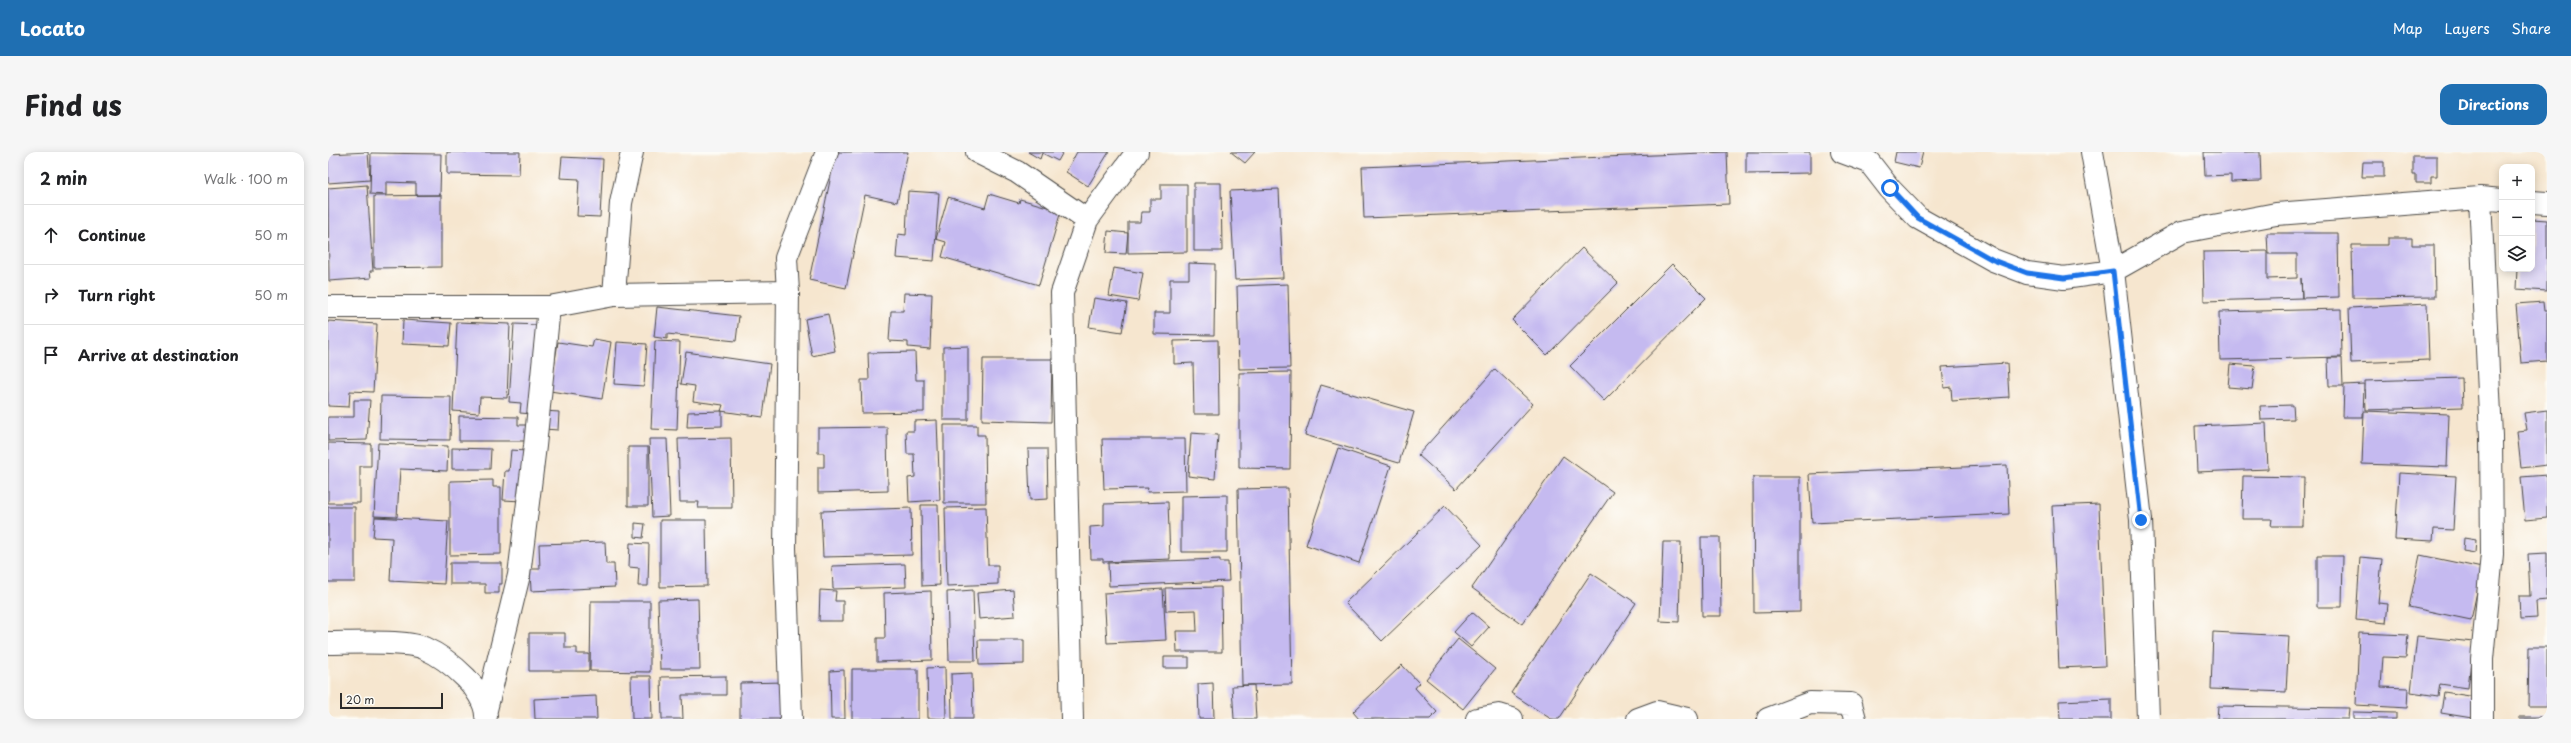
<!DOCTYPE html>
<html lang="en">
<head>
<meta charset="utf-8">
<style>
  body { margin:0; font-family:"Playpen Sans",sans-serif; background:#f6f6f6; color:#202124 }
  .controls { position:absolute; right:12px; top:12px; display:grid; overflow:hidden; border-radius:8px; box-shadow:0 2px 10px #0003 }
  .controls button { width:36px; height:36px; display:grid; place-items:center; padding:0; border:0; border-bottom:1px solid #e0e0e0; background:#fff; color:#202124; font:20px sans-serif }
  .scale { position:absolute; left:12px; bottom:10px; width:103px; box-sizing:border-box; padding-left:4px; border:2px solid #2b2b2b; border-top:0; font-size:11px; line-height:14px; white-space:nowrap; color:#2b2b2b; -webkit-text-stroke:3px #fdfcf7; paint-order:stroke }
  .stop { position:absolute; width:12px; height:12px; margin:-9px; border:3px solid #1a73e8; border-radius:50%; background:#fff }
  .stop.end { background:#1a73e8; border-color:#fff; box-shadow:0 1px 4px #0008 }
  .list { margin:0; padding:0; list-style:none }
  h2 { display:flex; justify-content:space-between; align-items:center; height:52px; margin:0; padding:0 16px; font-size:17px }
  h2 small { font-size:13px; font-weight:400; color:#757577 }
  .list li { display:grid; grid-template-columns:26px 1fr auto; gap:12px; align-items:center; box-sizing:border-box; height:60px; padding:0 16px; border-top:1px solid #e0e0e0 }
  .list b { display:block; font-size:15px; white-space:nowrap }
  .list em { font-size:13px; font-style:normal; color:#757577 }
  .icon { flex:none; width:22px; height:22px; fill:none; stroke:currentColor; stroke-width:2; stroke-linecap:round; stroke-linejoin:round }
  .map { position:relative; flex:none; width:2219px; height:567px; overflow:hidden; border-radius:12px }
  header { display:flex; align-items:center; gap:24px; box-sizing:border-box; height:56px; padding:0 20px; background:#1f6fb2; color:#fff }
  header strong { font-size:19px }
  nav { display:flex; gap:22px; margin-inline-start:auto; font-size:14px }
  .intro { display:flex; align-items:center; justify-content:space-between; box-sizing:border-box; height:96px; padding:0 24px }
  h1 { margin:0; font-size:28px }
  .button { padding:10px 18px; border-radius:12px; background:#1f6fb2; color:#fff; font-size:14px; font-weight:700 }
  main { display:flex; gap:24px; padding:0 24px }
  aside { flex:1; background:#fff; border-radius:12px; box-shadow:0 2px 10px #0003 }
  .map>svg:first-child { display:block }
  .building { fill:#c5baf0 }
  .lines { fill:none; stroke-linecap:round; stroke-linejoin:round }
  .minor-casing { stroke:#494744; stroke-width:24 }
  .minor { stroke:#fff; stroke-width:22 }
  .route { stroke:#1a73e8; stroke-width:5 }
</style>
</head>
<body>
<header>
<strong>Locato</strong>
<nav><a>Map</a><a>Layers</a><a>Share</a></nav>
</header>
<div class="intro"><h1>Find us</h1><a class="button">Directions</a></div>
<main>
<aside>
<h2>2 min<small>Walk · 100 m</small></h2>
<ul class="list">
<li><svg class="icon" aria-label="ahead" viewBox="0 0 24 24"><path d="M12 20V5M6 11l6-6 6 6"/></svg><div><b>Continue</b></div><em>50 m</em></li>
<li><svg class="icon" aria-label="right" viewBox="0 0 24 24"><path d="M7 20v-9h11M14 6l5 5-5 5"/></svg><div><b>Turn right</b></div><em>50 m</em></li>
<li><svg class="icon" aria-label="arrive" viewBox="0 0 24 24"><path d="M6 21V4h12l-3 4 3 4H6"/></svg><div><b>Arrive at destination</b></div></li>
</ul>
</aside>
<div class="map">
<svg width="2219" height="567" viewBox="0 0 2219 567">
  <rect width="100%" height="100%" fill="#fdfcf7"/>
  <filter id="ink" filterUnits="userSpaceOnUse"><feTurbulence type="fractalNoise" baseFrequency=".025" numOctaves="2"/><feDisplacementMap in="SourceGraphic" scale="8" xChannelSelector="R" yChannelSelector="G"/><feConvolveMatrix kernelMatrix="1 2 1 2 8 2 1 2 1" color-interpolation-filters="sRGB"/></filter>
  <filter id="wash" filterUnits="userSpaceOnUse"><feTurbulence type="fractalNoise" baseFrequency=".012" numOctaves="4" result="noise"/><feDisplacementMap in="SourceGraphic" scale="16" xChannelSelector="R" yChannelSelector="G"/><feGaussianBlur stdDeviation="0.9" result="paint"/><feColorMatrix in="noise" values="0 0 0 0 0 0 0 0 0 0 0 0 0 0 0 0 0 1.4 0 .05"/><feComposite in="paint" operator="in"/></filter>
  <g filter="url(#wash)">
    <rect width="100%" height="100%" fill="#f6e6cf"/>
    <g id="blocks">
      <!-- building -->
      <path class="building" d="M40 0 42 28 0 31V2Z
        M119 0H192L191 23 119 22Z
        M508 0H580L569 50 537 43 518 136 481 128Z
        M700 0H735L730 9 714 1 712 7Z
        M749 0H781L760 34 738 20Z
        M903 0H927L917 11Z
        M1399 0 1401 52 1036 66 1034 15Z
        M1418 0H1482V21L1418 22Z
        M1568 0H1595L1591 16 1566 10Z
        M1876 0H1932L1933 29 1903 30V23L1877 24Z
        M43 1 113 2 112 43H88V31L58 30V43L42 42Z
        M2085 4H2109V24H2103V31H2088V23H2085Z
        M234 5 275 7 272 65 249 64 251 27 232 26Z
        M2035 10H2056V25H2034Z
        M866 31H893L894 99H866Z
        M833 32H859V100L800 101V70H812L813 60H822V47H833Z
        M39 33 45 119H42L43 126 1 129 0 36Z
        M951 37 955 126 907 128 902 39Z
        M580 39 611 41 606 109 568 106 570 82 578 83Z
        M661 42 691 51 692 47 733 59 711 133 614 105 618 90 608 87 620 45 657 56Z
        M113 43V115L46 116V44Z
        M2204 67 2219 68V139L2188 137 2189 117H2204Z
        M780 79 800 81 798 102 778 101Z
        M1939 81H2010L2011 145 1974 146 1973 126 1974 146 1876 149 1875 100 1939 99V127L1969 126V102H1940Z
        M2060 86H2084V93H2106L2107 145 2025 146 2024 93H2060Z
        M1254 96 1290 131 1219 203 1184 168Z
        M861 111 887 112 886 183 826 182V161H842V127H861Z
        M1344 112 1378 146 1276 249 1242 214Z
        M786 116 815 121 810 149 781 144Z
        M960 132 962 216 911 217 909 134Z
        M576 141 604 142 602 197 580 195V190L561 189 563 159H575Z
        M766 146 799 151 794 180 761 175Z
        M2215 150 2216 159H2219V209L2193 211 2188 152Z
        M2099 152 2101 208 2023 211 2021 156Z
        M329 155 411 164 408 189 339 182V187L326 185Z
        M2013 157 2014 205 1892 208 1891 160Z
        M500 162 507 199 484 204 477 167Z
        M75 168 123 171 121 194 74 192Z
        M0 169 49 172 45 240 22 239 21 255 0 254Z
        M129 170 182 172 179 246 152 245 151 261 125 259Z
        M186 172 210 173 204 262 192 261 193 251 181 250Z
        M266 187 283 190 274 247 222 239 230 190 264 195Z
        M890 188 891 262H866L865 211 846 212V189Z
        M327 189 352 190 349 278 323 277Z
        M289 190 319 192 316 234 286 232Z
        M640 194V268H615V195Z
        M358 200 442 212 435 265 393 259 395 253 365 249 367 234 353 232Z
        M587 200 588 228H596V260L534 261 533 228H541L540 201Z
        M2000 206H2014L2015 234H2001Z
        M655 207H724L723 270 654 268Z
        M1679 211 1681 245 1624 249 1623 235 1616 236 1614 215Z
        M1902 212 1927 214 1924 237 1900 235Z
        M1167 217 1205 252 1128 337 1090 303Z
        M963 220 962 317 911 316V221Z
        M2134 226 2135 255 2038 258 2037 229Z
        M2036 232 2035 265H2015L2016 233Z
        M993 233 1086 260 1071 311 977 283Z
        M53 244 123 245 122 288 52 287Z
        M26 248H42L39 288 0 289V265H26Z
        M1965 253 1966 267 1933 268 1932 254Z
        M2219 258V313L2193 316 2189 279 2199 278 2196 261Z
        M216 259 231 260 230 278 216 277Z
        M394 259V274L359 275 360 260Z
        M2036 259 2121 262 2119 315 2034 312Z
        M131 264 190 265V273H201L202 289H131Z
        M609 268 612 348 581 350 580 326 587 325 586 302H579L578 279H586V269Z
        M1938 271 1940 317 1869 320 1867 274Z
        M616 273H649V283H657L658 351H616Z
        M559 275 560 339 490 341V315H496V301H490V276Z
        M863 281 890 283 887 327 860 324Z
        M403 286 404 356H370L371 350H352L350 287Z
        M321 287H339L342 364 324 365Z
        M774 287H857L858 339 819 340 820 336 776 337Z
        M0 291 43 292V314H32V351H0Z
        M50 291 120 294 119 319 72 317 69 365 46 364Z
        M300 295H320V354H300Z
        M124 296 163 297 162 317H124Z
        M1010 296 1063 314 1031 411 978 393Z
        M700 297H719L720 347 702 348Z
        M183 298 198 299 194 349 175 348 177 319H181Z
        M1235 304 1285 340 1194 472 1144 436Z
        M1679 313 1681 362 1484 371 1481 322Z
        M2071 321 2128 324 2125 378 2106 377 2105 389 2067 387Z
        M2219 323V366L2197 368 2193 325Z
        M1915 324 1976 325 1975 374H1943L1944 367H1914Z
        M1425 325H1472V460L1426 461Z
        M165 328V335H173V402L122 403V329Z
        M960 336 964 532 914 533 910 337Z
        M899 343V400H853V344Z
        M840 350 842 407 775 410V407H763L762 375 776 374V352Z
        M1771 352 1777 514 1731 516 1724 354Z
        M593 353H610L612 433 594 434Z
        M1117 354 1154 393 1054 489 1017 451Z
        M0 355H27V430H0Z
        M658 355 660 413H670V432L619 434 617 356Z
        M583 356 584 403 495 405 493 359Z
        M47 365 120 369 116 432 62 429 64 386 45 385Z
        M332 368H378L379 434 332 435Z
        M307 371 317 372 315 386 307 385Z
        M1373 385H1392L1393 464H1374Z
        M2136 386 2148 388 2147 401 2135 399Z
        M277 390 278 412H286L287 435 203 439 202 417H212L211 392Z
        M1335 390H1353L1351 470 1332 469Z
        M302 391 321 392 320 434H310L311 416 301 415Z
        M2219 401V448L2208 449 2209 466 2192 467 2191 444H2202L2200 402Z
        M2092 403 2154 416 2143 468 2081 455Z
        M1989 404H2015L2014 455H1989Z
        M2032 405 2054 407 2050 451 2060 452 2058 471 2028 468Z
        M892 407V410H900L901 429 781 434 780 411Z
        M122 411H174V432H171V441H157V432H122Z
        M577 412 578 435 505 437 504 414Z
        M1263 421 1308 451 1231 567H1223L1183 541Z
        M893 435 894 500H849L848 479H869L868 458 838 459 837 436Z
        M835 437 838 488 779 491 776 441Z
        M492 438 508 439 507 449H515V469H491Z
        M645 438 647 509H621L619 440Z
        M685 438 687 464 651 467 649 441Z
        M603 439 604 508 549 510V486H557L556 441Z
        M370 447 372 517H332L330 448Z
        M263 449H322V520L262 519Z
        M1144 460 1161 475 1143 495 1126 480Z
        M1885 480 1961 484 1958 540 1883 537Z
        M201 481H237V496H249V502H261V519H201Z
        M2031 481 2080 483 2078 506 2055 505 2053 535 2080 536 2079 556 2028 553Z
        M2089 484 2145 490 2140 536 2112 532 2110 544 2083 540Z
        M1130 487 1167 517 1135 557 1098 527Z
        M650 488H696V512L651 513Z
        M2201 495H2219V554H2200Z
        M836 505H861V516H836Z
        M1074 513 1091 531 1087 536 1109 560 1102 567H1031L1025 560Z
        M617 515 618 567 600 566 599 516Z
        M524 517H590V567H524Z
        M516 518 517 567H503L502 519Z
        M644 521 645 567H624L623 522Z
        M303 524H323L324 567H304Z
        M398 524V543H354L355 567H334L333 525Z
        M458 530 459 567H412V531Z
        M885 531 886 567H871L870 532Z
        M926 533 928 567H906L904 534Z
        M2116 540 2148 545 2144 566 2113 561Z
        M268 544 269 567H207L206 547Z
        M1783 547V567H1732L1731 549Z
        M1890 554 2021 556 2020 567H1889Z
        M2025 560 2068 561V567H2025Z
        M2191 565H2219V567H2191Z"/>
    </g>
  </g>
  <g filter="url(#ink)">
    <use href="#blocks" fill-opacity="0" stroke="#494744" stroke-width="1"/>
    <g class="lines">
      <defs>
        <path id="minor" d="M649 0 689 20 759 68
          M1514 0 1541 10 1562 37 1590 66 1665 108 1699 121 1736 126 1785 119 1854 80 1948 62 2152 46 2174 48
          M1764 0 1785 119 1813 368 1820 567
          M2152 46 2163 284 2164 402 2154 507V567
          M2204 50 2219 51
          M286 143 293 51 304 0
          M0 155H221L286 143 460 140
          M0 491C22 491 77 488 96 496 112 503 126 514 138 526 147 535 158 551 158 564
          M158 558 191 423 207 294 221 155
          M463 567 457 396 460 140 458 106 499 0
          M744 567 734 141 759 68 809 0
          M1149 567 1171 563 1184 567
          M1310 567 1329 560 1359 567
          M1440 567 1482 551 1523 552 1527 567"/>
      </defs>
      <!-- minor casing -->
      <use href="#minor" class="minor-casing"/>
      <!-- minor -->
      <use href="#minor" class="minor"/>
    </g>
  </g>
  <g class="lines" filter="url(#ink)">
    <!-- route -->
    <path class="route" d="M1562 36 1590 66 1665 108 1699 121 1736 126 1785 119 1813 368"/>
  </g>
</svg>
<div class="controls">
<button>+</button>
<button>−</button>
<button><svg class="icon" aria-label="layers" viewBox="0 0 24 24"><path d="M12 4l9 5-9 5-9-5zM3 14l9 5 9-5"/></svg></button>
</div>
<div class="scale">20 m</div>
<div class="stop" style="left:1562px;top:36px"></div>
<div class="stop end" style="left:1813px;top:368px"></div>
</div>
</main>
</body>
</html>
